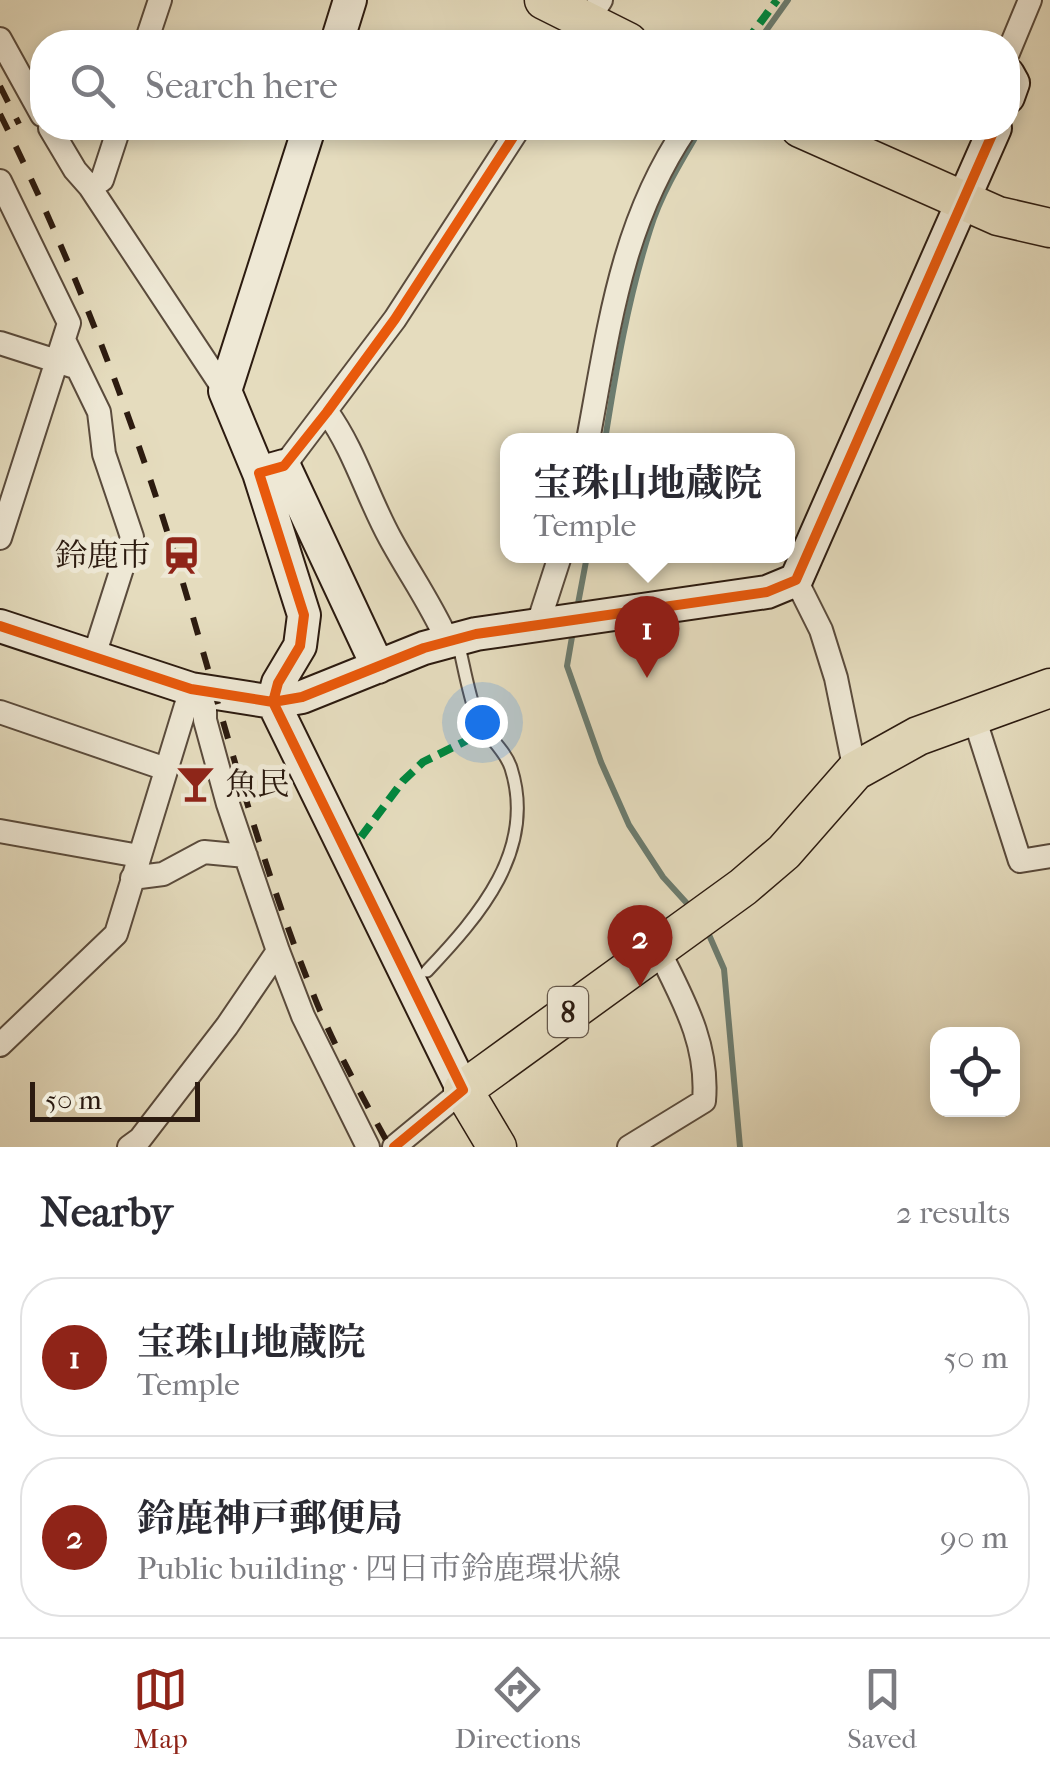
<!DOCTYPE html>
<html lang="en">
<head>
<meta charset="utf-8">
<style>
  body { margin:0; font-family:"IM FELL French Canon","Noto Serif JP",serif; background:#f2f2f3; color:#2b2b33 }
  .controls { position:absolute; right:30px; bottom:30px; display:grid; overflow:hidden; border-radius:20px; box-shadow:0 5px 15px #0003 }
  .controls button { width:90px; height:90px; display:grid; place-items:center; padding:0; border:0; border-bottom:2px solid #e1e1e2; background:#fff; color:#2b2b33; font:50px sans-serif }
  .scale { position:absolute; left:30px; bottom:25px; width:170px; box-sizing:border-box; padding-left:10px; border:5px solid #2c1b10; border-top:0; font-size:28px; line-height:35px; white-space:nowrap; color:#2c1b10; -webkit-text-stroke:8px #eee8d5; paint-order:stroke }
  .you { position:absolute; left:482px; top:722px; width:35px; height:35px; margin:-25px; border:8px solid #fff; border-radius:50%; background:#1a73e8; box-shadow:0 0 0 15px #1a73e833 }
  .badge { display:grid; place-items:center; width:65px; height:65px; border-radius:50%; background:#8f2418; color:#fff; font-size:32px; font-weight:700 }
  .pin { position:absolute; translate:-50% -82px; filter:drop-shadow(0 2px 5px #0008) }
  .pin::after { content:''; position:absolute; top:52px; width:35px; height:30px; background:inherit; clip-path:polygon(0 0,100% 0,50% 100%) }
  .popup { position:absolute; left:500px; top:433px; width:295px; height:130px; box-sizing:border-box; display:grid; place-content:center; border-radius:20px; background:#fff; filter:drop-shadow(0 2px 8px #0005); font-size:32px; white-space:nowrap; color:#7c7c81 }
  .popup b { font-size:38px; color:#2b2b33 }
  .popup::after { content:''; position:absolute; left:50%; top:100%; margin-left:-20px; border:20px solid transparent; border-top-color:#fff }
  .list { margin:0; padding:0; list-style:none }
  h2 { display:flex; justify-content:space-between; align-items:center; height:130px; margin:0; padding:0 40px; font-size:42px }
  h2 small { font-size:32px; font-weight:400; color:#7c7c81 }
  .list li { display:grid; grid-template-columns:65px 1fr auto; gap:30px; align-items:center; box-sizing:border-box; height:160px; margin:0 20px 20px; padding:0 20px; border:2px solid #e1e1e2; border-radius:40px }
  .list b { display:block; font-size:38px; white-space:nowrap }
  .list p { margin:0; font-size:32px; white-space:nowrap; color:#7c7c81 }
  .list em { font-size:32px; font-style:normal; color:#7c7c81 }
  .icon { flex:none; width:55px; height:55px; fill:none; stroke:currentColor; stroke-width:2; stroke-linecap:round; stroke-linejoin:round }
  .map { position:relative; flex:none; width:1050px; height:1147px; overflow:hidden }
  .search { position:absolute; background:#fff; box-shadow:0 5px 15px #0003; left:30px; right:30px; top:30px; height:110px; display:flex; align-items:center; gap:25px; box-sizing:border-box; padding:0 35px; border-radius:40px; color:#7c7c81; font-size:38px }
  .sheet { height:490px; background:#fff }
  nav { display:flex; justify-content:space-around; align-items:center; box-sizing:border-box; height:140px; border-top:2px solid #e1e1e2; background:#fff; font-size:28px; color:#7c7c81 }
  nav a { display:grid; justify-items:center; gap:5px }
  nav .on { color:#8f2418 }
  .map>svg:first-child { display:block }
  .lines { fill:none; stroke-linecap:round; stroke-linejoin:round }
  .stream { stroke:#6c7c6f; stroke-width:6 }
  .lane-casing { stroke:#5a4b3c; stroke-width:15 }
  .street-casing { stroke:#5a4b3c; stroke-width:26 }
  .secondary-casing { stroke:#2c1b10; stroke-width:36 }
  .primary-casing { stroke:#2c1b10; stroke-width:41 }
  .lane { stroke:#eee8d5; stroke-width:11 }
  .street { stroke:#eee8d5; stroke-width:22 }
  .secondary { stroke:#eee8d5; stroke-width:32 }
  .primary { stroke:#e5dcbe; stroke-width:38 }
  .rail { stroke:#2c1b10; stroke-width:6; stroke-dasharray:18 18; stroke-linecap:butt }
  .quiet { stroke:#00873e; stroke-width:8; stroke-dasharray:15 8; stroke-linecap:butt }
  .cycleway-casing { stroke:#eee8d5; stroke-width:16 }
  .cycleway { stroke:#e8590c; stroke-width:10 }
  .labels { text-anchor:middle; stroke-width:10; stroke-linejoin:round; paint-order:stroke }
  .shield { fill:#eee8d5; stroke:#66584b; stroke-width:2.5 }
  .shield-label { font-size:30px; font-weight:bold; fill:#2c1b10 }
  .poi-label { font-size:32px; fill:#2c1b10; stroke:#eee8d5; text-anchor:end }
</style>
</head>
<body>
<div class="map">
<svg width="1050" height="1147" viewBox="0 0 1050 1147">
  <rect width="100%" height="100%" fill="#e5dcbe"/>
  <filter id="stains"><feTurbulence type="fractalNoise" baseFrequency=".002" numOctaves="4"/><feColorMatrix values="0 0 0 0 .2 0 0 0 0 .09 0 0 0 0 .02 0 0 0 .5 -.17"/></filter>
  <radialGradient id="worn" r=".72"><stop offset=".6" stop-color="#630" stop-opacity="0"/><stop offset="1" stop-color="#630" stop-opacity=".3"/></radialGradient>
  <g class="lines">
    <!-- stream -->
    <path class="stream" d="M758 42 788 0
      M605 440C616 370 628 299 650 230 661 194 682 160 701 128
      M577 609 587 556
      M573 631 567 666 601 762 629 825 663 877 693 910
      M706 928 724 969 740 1147"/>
    <defs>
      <path id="lane" d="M427 971C479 916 537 850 511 768 505 749 485 735 477 717 468 693 464 666 458 642"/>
      <path id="street" d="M0 39 42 115
        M146 42 160 0
        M574 42 601 0
        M1008 53 1030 0
        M50 128 75 170 90 187 225 391
        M0 181 69 323 0 538
        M90 187 102 180 119 128
        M64 340 99 412 104 454 132 537 94 656
        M0 343 72 366
        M327 412C355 451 367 496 390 538 409 573 431 604 447 640
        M588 440C609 328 621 224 686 128
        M284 466 395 319 519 128
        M796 580 821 630 836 678 855 771
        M538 624 560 556
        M205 692V720L228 804 278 951 303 1016 368 1147
        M0 712 166 769
        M974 717 1020 861 1050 856
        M0 831 139 856
        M132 878 163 874 204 852 246 856
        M0 1045 116 934 191 689
        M129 1147 140 1139 227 1026 278 951
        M394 1147 463 1090
        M629 1147 704 1101C709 1043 682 998 657 947"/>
      <path id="secondary" d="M337 42 350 0
        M1008 74 1013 83 1008 97
        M259 473 225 391 309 128
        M0 626 191 689 273 702 302 697 424 648 476 634 767 592 796 580 995 128
        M378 667 284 466 259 473 304 615 300 646 278 683 273 702 463 1090"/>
      <path id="primary" d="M544 0 628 42
        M800 128 998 216 1050 228
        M497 1147 463 1090 743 887 784 852 855 771 918 736 1050 688"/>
    </defs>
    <!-- lane casing -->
    <use href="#lane" class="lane-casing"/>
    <!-- street casing -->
    <use href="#street" class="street-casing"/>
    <!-- secondary casing -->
    <use href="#secondary" class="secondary-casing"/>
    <!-- primary casing -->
    <use href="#primary" class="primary-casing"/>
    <!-- lane -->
    <use href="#lane" class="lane"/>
    <!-- street -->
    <use href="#street" class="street"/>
    <!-- secondary -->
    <use href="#secondary" class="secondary"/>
    <!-- primary -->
    <use href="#primary" class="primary"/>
    <!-- rail -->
    <path class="rail" d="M0 86 19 124
      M0 114C56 227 104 345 145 464 205 638 243 820 312 991 333 1045 362 1096 390 1147"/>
    <!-- quiet -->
    <path class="quiet" d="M746 42 777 0
      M361 837 403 781 423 762 486 731"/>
    <defs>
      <path id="cycleway" d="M0 626 191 689 273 702 302 697 424 648 476 634 767 592 796 580 995 128
        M394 1147 463 1090 273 702 278 683 300 646 304 615 259 473 284 466 327 412 395 319 519 128"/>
    </defs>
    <!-- cycleway casing -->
    <use href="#cycleway" class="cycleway-casing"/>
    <!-- cycleway -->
    <use href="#cycleway" class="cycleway"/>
  </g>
  <!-- icons -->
  <defs>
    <symbol id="station-bare" viewBox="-9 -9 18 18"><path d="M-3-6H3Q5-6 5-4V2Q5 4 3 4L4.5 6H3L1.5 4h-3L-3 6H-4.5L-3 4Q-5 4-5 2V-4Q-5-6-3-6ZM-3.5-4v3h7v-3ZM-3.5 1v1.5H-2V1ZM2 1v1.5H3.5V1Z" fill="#8f2418" stroke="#eee8d5" stroke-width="2.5" paint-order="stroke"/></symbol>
    <symbol id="bar-bare" viewBox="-9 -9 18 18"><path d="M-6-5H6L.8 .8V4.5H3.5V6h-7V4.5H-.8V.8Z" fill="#8f2418" stroke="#eee8d5" stroke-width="2.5" paint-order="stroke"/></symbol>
  </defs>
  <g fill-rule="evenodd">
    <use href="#station-bare" x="154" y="528" width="55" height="55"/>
    <use href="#bar-bare" x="168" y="756" width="55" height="55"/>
  </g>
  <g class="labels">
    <!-- shield labels -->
    <rect class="shield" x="548" y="987" width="40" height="50" rx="8"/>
    <g class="shield-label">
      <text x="568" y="1022">8</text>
    </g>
    <!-- poi labels -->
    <g class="poi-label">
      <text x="151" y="566">鈴鹿市</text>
      <text x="225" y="795" text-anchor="start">魚民</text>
    </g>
  </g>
  <rect width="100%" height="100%" filter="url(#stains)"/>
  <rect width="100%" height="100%" fill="url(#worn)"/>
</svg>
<div class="controls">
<button><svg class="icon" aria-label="locate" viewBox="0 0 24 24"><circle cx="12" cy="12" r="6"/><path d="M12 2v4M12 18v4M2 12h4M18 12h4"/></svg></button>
</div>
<div class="scale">50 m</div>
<div class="you"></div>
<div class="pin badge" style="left:647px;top:678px">1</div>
<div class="popup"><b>宝珠山地蔵院</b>Temple</div>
<div class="pin badge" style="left:640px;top:987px">2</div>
<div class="search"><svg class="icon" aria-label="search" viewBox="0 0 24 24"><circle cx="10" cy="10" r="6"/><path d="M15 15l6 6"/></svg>Search here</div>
</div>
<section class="sheet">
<h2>Nearby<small>2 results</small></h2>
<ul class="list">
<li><span class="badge">1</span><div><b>宝珠山地蔵院</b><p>Temple</p></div><em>50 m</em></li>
<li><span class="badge">2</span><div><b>鈴鹿神戸郵便局</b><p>Public building · 四日市鈴鹿環状線</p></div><em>90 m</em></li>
</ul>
</section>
<nav>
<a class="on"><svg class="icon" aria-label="map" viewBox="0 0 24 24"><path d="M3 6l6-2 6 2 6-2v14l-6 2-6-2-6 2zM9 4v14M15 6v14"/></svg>Map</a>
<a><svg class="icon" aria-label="directions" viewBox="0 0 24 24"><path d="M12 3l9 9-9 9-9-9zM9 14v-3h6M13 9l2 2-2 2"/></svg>Directions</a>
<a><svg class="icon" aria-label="saved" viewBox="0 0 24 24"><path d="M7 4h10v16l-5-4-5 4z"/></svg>Saved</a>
</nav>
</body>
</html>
